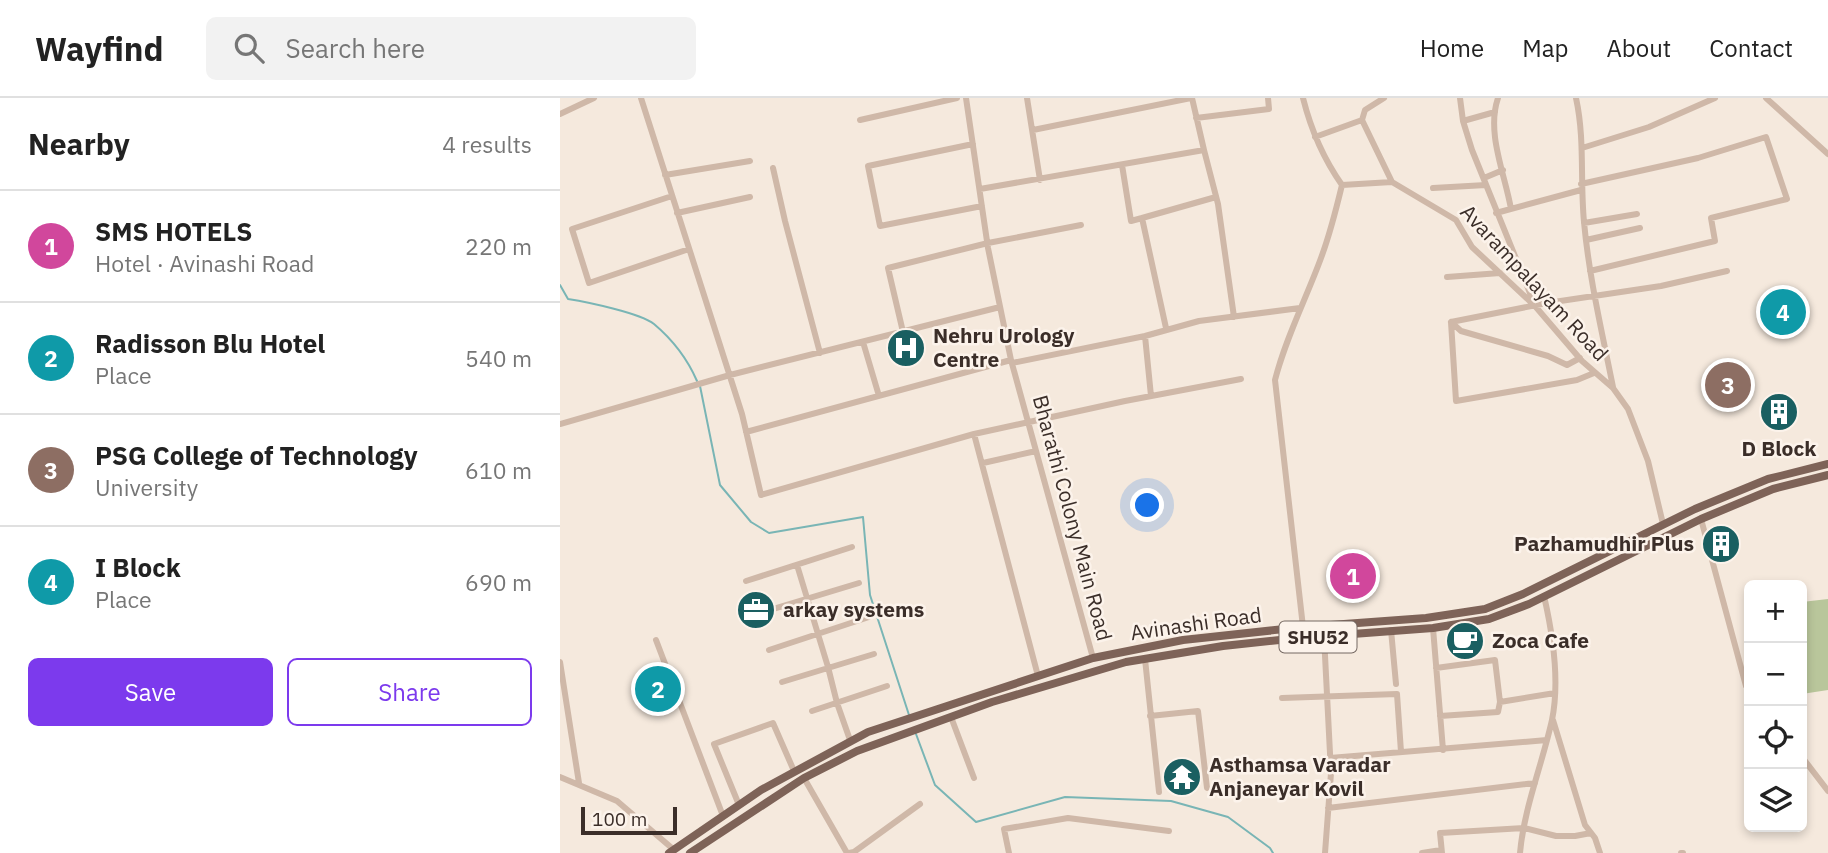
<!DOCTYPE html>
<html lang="en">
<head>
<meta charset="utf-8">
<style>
  body { margin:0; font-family:"IBM Plex Sans",sans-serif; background:#f2f2f2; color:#222 }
  .controls { position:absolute; right:21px; bottom:21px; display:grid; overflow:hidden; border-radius:10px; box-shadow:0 4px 10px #0003 }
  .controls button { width:63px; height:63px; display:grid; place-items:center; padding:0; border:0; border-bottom:2px solid #e0e0e0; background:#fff; color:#222; font:35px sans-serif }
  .scale { position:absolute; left:21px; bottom:18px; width:96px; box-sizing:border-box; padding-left:7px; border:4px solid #3b2e29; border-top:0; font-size:19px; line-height:24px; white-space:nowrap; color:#3b2e29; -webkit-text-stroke:5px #fcf3eb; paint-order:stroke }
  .you { position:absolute; left:588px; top:408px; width:24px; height:24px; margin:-18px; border:5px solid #fff; border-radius:50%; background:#1a73e8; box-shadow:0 0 0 10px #1a73e833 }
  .badge { display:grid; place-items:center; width:46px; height:46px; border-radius:50%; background:#7c3aed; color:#fff; font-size:23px; font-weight:700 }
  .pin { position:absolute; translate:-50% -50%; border:4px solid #fff; box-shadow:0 2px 7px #0006 }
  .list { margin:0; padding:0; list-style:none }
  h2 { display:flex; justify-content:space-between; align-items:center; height:91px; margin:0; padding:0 28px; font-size:30px }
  h2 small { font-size:23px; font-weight:400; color:#767676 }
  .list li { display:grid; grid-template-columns:46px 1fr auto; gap:21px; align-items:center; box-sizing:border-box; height:112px; padding:0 28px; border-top:2px solid #e0e0e0 }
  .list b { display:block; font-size:26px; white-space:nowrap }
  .list p { margin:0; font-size:23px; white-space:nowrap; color:#767676 }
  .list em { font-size:23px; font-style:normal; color:#767676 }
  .actions { display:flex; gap:14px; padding:21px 28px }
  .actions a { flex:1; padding:16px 0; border:2px solid #7c3aed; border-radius:10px; text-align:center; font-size:24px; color:#7c3aed }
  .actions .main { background:#7c3aed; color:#fff }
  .icon { flex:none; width:38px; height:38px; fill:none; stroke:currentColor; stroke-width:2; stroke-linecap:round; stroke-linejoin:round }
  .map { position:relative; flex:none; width:1268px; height:755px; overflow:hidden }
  header { display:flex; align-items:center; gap:42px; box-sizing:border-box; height:98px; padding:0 35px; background:#fff; border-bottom:2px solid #e0e0e0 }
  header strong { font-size:33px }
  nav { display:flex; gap:38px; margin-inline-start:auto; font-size:24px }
  .search { width:490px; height:63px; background:#f2f2f2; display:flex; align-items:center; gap:18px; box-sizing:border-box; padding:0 24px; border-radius:10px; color:#767676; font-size:26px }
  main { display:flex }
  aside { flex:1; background:#fff }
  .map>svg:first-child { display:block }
  .green { fill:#b9c69b }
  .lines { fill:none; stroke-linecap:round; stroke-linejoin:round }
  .stream { stroke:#79b5b5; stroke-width:2 }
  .minor { stroke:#cfb8a8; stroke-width:6 }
  .major { stroke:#7e6358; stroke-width:8 }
  .labels { text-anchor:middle; stroke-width:5; stroke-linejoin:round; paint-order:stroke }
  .shield { fill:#fcf3eb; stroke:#756963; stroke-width:2 }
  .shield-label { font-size:19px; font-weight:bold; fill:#3b2e29 }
  .street-label { font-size:21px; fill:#3b2e29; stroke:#fcf3eb }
  .poi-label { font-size:21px; font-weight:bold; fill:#3b2e29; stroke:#fcf3eb; text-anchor:start }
</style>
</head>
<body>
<header>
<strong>Wayfind</strong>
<div class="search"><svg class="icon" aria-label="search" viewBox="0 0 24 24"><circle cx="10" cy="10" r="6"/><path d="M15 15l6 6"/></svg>Search here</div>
<nav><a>Home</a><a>Map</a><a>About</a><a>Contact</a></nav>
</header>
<main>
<aside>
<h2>Nearby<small>4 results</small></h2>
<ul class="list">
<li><span class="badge" style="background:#d1479c">1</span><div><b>SMS HOTELS</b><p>Hotel · Avinashi Road</p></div><em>220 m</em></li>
<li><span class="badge" style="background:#0f9aa8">2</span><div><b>Radisson Blu Hotel</b><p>Place</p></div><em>540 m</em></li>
<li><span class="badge" style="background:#8d6e63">3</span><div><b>PSG College of Technology</b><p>University</p></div><em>610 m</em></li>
<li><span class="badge" style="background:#0f9aa8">4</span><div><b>I Block</b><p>Place</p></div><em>690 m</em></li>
</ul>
<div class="actions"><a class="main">Save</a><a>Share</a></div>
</aside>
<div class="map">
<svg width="1268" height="755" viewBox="0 0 1268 755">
  <rect width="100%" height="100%" fill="#f5e9dd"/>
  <!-- green -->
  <path class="green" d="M1268 501V592L1242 596V504Z"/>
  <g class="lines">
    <!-- stream -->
    <path class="stream" d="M0 187 8 201C27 204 80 215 94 226 113 242 127 260 137 283
      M140 288 160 387 191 424 209 435 303 419 310 497 349 617
      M356 636 375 687 416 724 505 699 611 703 668 719 710 750 713 755"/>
    <!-- minor -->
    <path class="minor" d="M81 0 182 316 201 397 414 336 565 303 681 281
      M406 0 428 150 451 262 533 560
      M467 0 480 82
      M743 0C751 32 763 60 782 87L832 84 896 122 912 149 975 208 1022 263 1053 290 1068 311 1088 363 1103 426
      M900 0 903 23 912 52 974 205
      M938 0C926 35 945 76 951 111
      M1016 0C1025 41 1020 82 1024 124 1029 179 1042 234 1053 289
      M1206 0 1268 56
      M0 16 34 0
      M636 20 709 11 708 0
      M300 22 397 0
      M802 22 832 84
      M903 23 935 14
      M473 32 631 0
      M755 39 802 22 805 12 824 0
      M413 46 308 68 320 128 422 108
      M1022 50 1089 29 1155 0
      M644 52 658 106 674 219
      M562 67 571 123 582 120
      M213 70 225 123 260 255
      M105 77 190 63
      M924 80 943 72
      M1021 86 1138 60 1206 39 1227 101 1151 120 1155 143 1030 173
      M873 90 926 87
      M420 91 644 52 632 0
      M112 98 12 131 29 185 129 151
      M117 115 190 99
      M936 115 1021 92
      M1024 125 1077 116
      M1026 142 1080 130
      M887 179 940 175
      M891 224 901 233 988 258 1007 267 1020 260
      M606 230 582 120 656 99
      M343 234 328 170 428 145 521 127
      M585 238 591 298
      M303 244 319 298
      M452 265 585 238 639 223 740 210
      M1034 275 1017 282 896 303 891 224 987 205 1101 188 1167 173
      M0 326 170 277 440 209
      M186 334 451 262
      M414 336 478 578
      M423 365 476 353
      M1141 421 1186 588 1189 592
      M237 467 268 569 277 605 290 642
      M186 483 292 449
      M197 516 299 485
      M743 529 715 282C726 239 746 201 761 160 770 136 776 112 782 87
      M873 530 883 652
      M831 532 836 586
      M764 538 771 675 765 755
      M96 542 163 718
      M209 552 309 519
      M585 561 599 694
      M0 564 19 685
      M876 570 935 562 940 604
      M222 584 314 556
      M722 600 837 596 841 654
      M252 613 327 588
      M590 618 638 613 647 690
      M880 618 938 614 940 604 995 595
      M391 619 414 680
      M993 622 1025 727 1035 740 1040 755
      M1242 659 1268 693
      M770 660 987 642
      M0 679 57 703 113 751
      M244 680 287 755
      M179 707 154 646 213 625 234 673
      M768 710 975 685
      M289 755 294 754 360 706
      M449 755 444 731 508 720 609 733
      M862 755 881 752
      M882 755 880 735 964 730 996 738H1015L1031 735
      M960 755C964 710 982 667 992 622 1000 583 993 537 984 498
      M1121 755H1123"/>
    <!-- major -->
    <path class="major" d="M109 755 201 692 308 634 533 560 623 542 743 529 866 520 925 511 963 496 1135 411 1208 381 1268 366
      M130 755 244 680 297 653 432 604 566 564 663 548 739 540 873 530 929 521 969 506 1141 421 1213 391 1268 377"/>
  </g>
  <!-- icons -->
  <defs>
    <symbol id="hospital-disc" viewBox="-11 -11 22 22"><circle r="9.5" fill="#1a5f61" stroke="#fcf3eb"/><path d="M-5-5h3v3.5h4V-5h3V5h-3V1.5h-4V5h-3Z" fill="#fff"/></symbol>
    <symbol id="building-disc" viewBox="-11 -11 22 22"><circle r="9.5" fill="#1a5f61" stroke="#fcf3eb"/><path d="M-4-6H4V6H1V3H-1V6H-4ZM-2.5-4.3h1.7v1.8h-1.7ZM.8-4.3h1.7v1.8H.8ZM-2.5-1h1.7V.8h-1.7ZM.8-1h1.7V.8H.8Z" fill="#fff"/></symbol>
    <symbol id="office-disc" viewBox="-11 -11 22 22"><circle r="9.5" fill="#1a5f61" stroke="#fcf3eb"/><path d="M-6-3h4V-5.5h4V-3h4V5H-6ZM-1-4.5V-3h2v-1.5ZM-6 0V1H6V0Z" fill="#fff"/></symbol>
    <symbol id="cafe-disc" viewBox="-11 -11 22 22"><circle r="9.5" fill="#1a5f61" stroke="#fcf3eb"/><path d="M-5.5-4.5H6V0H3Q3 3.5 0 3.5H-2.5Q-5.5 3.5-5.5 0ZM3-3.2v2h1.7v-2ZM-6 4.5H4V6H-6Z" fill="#fff"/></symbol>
    <symbol id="temple-disc" viewBox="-11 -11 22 22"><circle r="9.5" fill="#1a5f61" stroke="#fcf3eb"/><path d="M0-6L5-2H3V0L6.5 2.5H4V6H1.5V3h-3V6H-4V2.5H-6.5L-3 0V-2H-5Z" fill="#fff"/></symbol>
  </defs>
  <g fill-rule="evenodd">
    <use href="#hospital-disc" x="324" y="228" width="44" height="44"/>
    <use href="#building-disc" x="1197" y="292" width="44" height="44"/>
    <use href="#building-disc" x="1139" y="424" width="44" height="44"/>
    <use href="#office-disc" x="174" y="490" width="44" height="44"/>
    <use href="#cafe-disc" x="883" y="521" width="44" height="44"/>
    <use href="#temple-disc" x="600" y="657" width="44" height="44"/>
  </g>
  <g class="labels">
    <!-- shield labels -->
    <rect class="shield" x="719.5" y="523.5" width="77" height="31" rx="5"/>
    <g class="shield-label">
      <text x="758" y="546">SHU52</text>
    </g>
    <!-- street labels -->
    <g class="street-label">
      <text transform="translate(974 185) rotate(47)" y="7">Avarampalayam Road</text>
      <text transform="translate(512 420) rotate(75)" y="7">Bharathi Colony Main Road</text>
      <text transform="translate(636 526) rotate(-8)" y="7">Avinashi Road</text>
    </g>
    <!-- poi labels -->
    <g class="poi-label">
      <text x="373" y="245">Nehru Urology<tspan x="373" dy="24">Centre</tspan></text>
      <text x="1219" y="358" text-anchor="middle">D Block</text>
      <text x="1134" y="453" text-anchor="end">Pazhamudhir Plus</text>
      <text x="223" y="519">arkay systems</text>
      <text x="932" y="550">Zoca Cafe</text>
      <text x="649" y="674">Asthamsa Varadar<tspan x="649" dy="24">Anjaneyar Kovil</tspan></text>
    </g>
  </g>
</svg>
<div class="controls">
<button>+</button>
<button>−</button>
<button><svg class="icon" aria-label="locate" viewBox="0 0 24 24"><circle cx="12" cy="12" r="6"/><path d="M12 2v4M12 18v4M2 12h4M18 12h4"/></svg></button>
<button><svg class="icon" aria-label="layers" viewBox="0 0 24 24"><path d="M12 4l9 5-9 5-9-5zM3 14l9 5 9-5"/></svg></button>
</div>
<div class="scale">100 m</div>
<div class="you"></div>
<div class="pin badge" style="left:793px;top:478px;background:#d1479c">1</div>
<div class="pin badge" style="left:98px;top:591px;background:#0f9aa8">2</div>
<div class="pin badge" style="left:1168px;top:287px;background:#8d6e63">3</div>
<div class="pin badge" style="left:1223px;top:214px;background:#0f9aa8">4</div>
</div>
</main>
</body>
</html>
